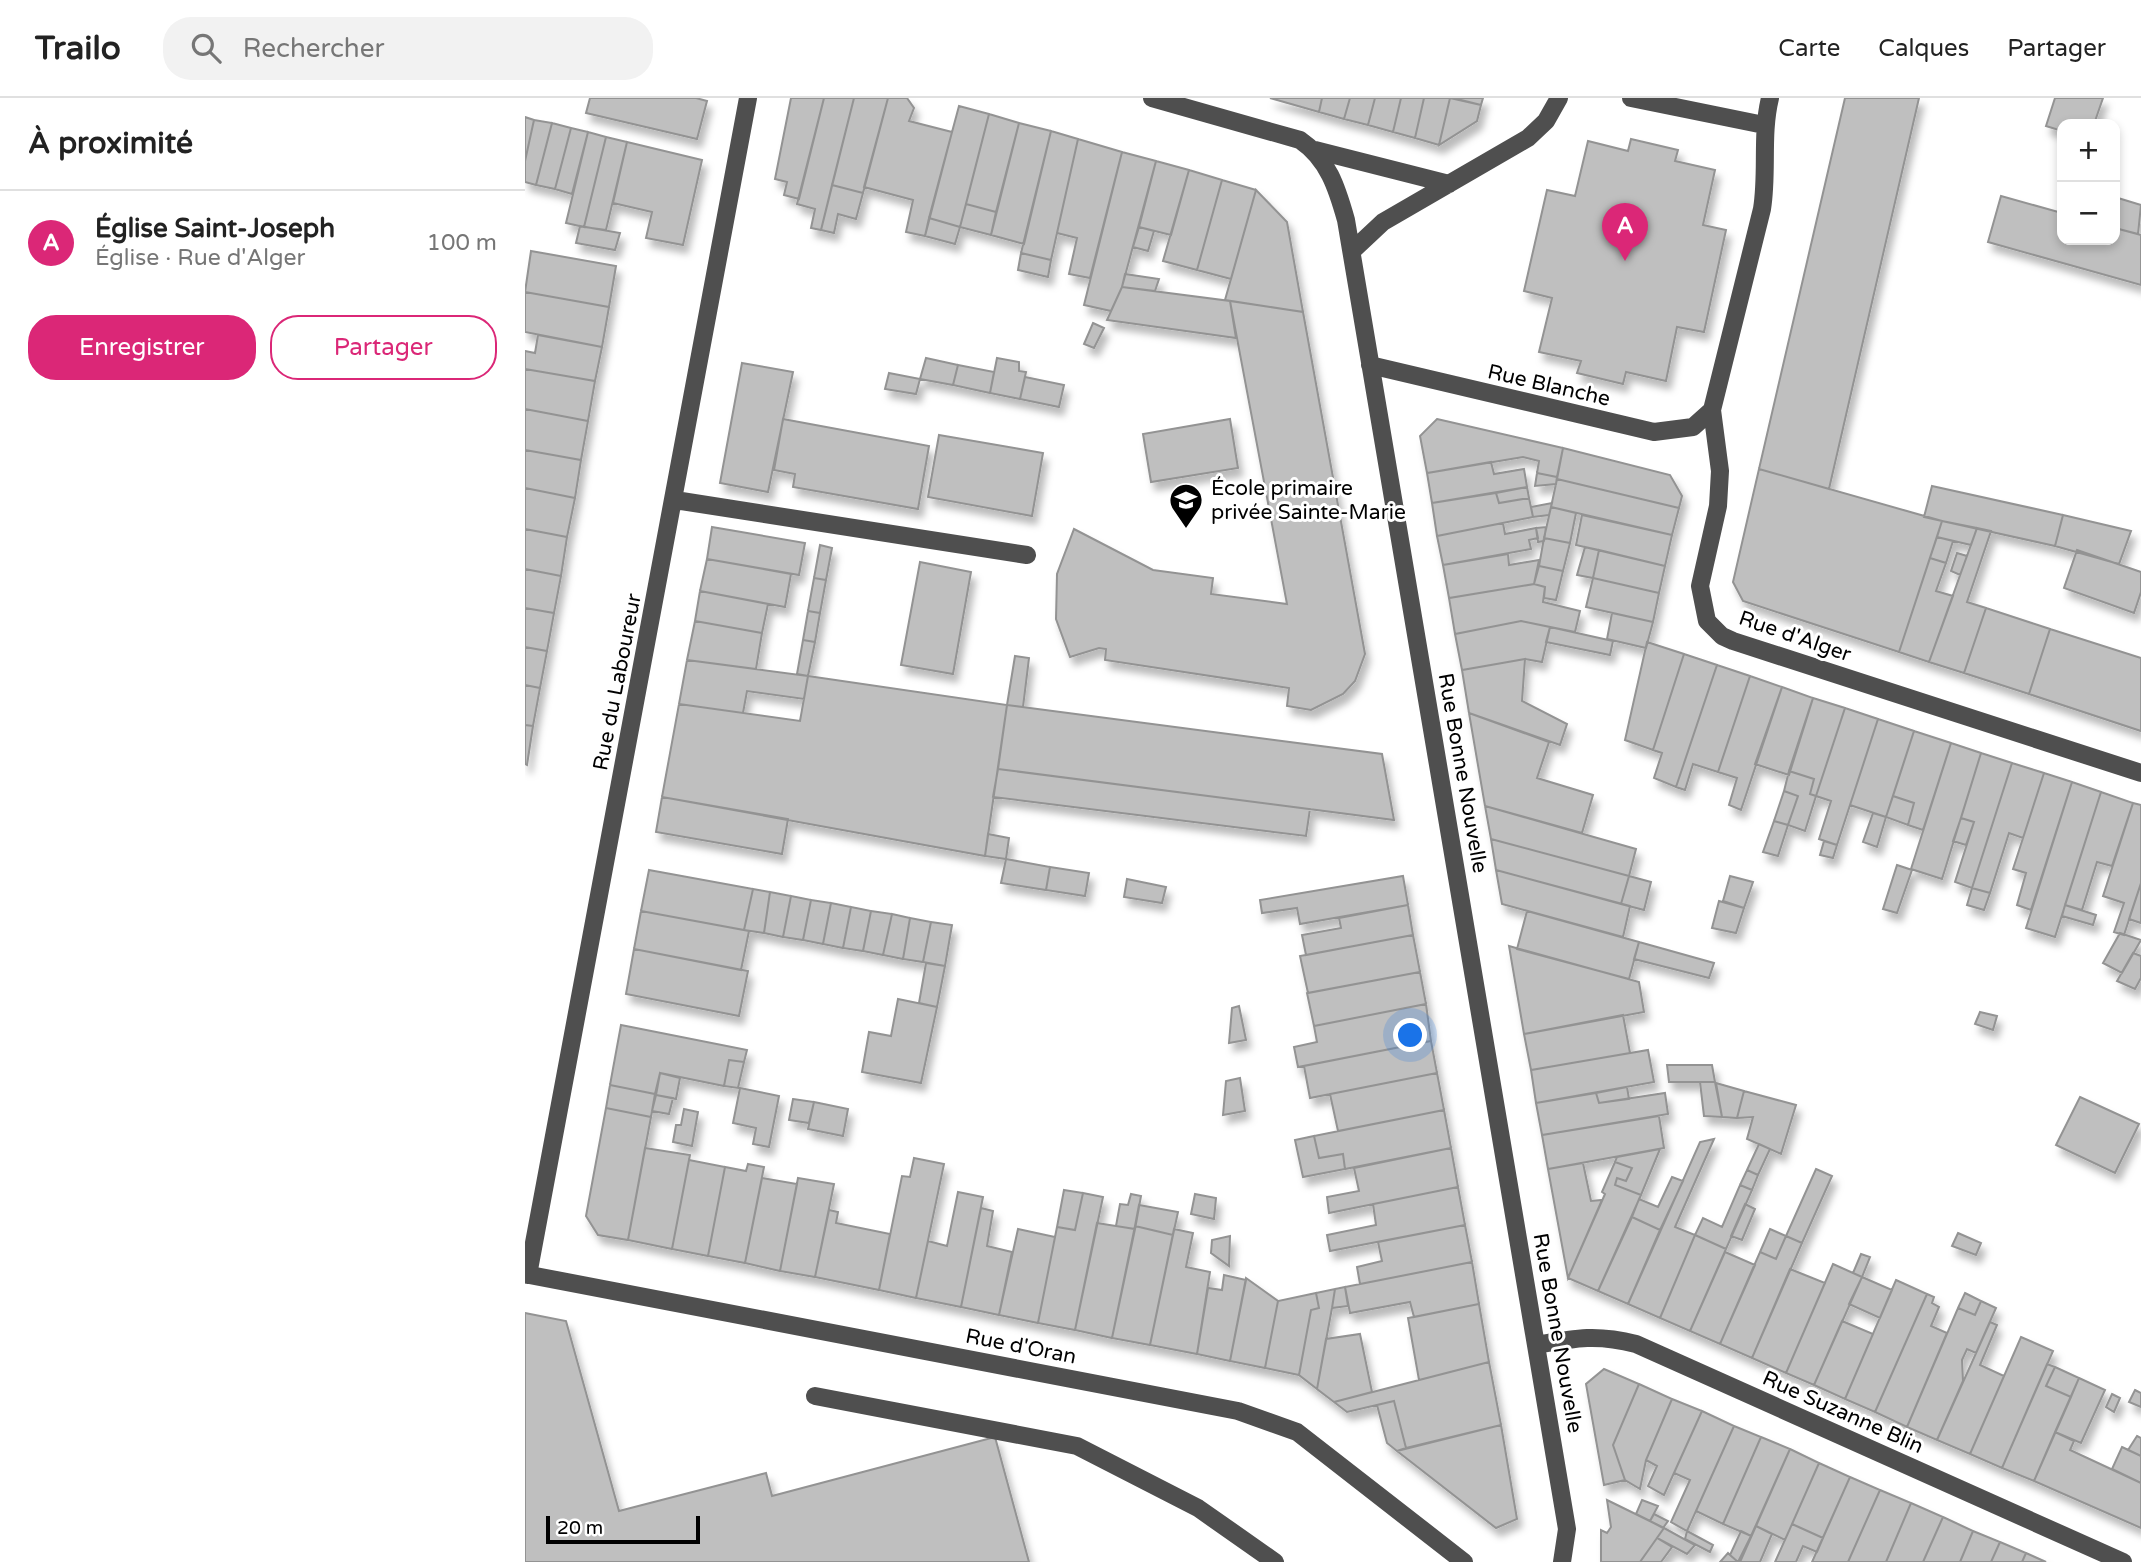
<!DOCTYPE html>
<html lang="fr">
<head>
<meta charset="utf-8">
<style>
  body { margin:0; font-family:"Varela Round",sans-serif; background:#f2f2f2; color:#222 }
  .controls { position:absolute; right:21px; top:21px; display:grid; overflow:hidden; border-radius:14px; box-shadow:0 4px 10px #0003 }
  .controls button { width:63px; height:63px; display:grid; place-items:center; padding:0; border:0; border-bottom:2px solid #e0e0e0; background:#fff; color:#222; font:35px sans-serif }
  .scale { position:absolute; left:21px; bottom:18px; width:154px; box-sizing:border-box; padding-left:7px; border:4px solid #000; border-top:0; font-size:19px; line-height:24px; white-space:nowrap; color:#000; -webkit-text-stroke:5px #fff; paint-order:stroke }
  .you { position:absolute; left:886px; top:938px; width:24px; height:24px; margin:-18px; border:5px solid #fff; border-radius:50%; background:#1a73e8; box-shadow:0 0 0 10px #1a73e833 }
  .badge { display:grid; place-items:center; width:46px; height:46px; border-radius:50%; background:#db2777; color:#fff; font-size:23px; font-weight:700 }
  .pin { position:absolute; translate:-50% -58px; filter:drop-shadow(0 2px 4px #0008) }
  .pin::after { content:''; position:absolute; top:37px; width:24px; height:21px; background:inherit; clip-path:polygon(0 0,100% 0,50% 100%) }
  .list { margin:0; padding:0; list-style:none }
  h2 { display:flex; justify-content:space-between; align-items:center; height:91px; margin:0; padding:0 28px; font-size:30px }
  h2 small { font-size:23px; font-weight:400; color:#767676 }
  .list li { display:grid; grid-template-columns:46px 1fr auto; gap:21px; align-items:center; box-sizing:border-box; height:105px; padding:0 28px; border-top:2px solid #e0e0e0 }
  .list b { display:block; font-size:26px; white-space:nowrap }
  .list p { margin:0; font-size:23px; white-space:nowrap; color:#767676 }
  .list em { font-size:23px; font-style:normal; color:#767676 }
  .actions { display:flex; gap:14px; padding:21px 28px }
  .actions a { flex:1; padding:16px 0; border:2px solid #db2777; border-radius:28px; text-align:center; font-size:24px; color:#db2777 }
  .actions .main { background:#db2777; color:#fff }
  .icon { flex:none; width:38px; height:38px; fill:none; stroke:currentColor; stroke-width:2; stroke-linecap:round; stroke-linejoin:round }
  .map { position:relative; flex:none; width:1616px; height:1464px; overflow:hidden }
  header { display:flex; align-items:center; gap:42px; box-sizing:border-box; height:98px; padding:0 35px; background:#fff; border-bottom:2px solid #e0e0e0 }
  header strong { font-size:33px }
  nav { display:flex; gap:38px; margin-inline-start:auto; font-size:24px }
  .search { width:490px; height:63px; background:#f2f2f2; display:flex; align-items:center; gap:18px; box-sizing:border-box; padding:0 24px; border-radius:28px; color:#767676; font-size:26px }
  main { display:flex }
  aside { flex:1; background:#fff }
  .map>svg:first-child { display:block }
  .building { fill:#bfbfbf; stroke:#939393; stroke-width:2; filter:url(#shadow) }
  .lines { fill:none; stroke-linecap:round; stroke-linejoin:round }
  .minor { stroke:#4f4f4f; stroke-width:18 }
  .labels { text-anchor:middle; stroke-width:6; stroke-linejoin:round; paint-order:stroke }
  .street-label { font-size:21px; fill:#000; stroke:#fff }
  .poi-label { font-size:21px; fill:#000; stroke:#fff; text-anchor:start }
</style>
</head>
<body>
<header>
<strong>Trailo</strong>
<div class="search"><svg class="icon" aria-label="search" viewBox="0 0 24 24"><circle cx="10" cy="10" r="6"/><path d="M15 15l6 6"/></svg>Rechercher</div>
<nav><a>Carte</a><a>Calques</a><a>Partager</a></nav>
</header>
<main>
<aside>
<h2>À proximité<small></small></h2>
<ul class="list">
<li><span class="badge">A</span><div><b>Église Saint-Joseph</b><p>Église · Rue d'Alger</p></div><em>100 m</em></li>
</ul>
<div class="actions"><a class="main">Enregistrer</a><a>Partager</a></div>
</aside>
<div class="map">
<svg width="1616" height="1464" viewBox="0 0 1616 1464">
  <defs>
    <filter id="shadow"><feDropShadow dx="4.5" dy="8" stdDeviation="3.5" flood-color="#0004"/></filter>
  </defs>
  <rect width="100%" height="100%" fill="#fff"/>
  <!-- building -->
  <path class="building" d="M65 0H171L182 3 172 41 61 15Z
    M266 0H299L274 101 259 97 262 84 250 81Z
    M299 0H329L296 132 286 130 290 111 272 106Z
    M329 0H363L338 95 307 87Z
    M363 0H382L389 10 384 23 427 34 400 138 381 134 388 102 339 89Z
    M745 0H797L794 14Z
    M797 0H825L819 21 794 14Z
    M825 0H850L843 27 819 21Z
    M850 0H876L868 34 843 27Z
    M876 0H899L890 40 868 34Z
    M899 0H925L914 47 890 40Z
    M925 0 956 7 952 23 914 47Z
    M928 0H958L956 7Z
    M1320 0H1394L1304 391 1234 371Z
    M1530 0H1578L1569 26H1537V33L1521 28Z
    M434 8 464 16 435 129 404 120Z
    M464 16 494 25 471 114 441 106Z
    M0 19 9 22 0 63Z
    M9 22 27 25 11 87 0 84V63Z
    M27 25 46 30 30 91 11 87Z
    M494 25 526 33 499 146 466 137Z
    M46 30 63 34 47 96 30 91Z
    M526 33 553 41 526 162 496 155Z
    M63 34 81 39 59 129 41 125Z
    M81 39 102 44 81 132 59 129Z
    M553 41 597 54 565 180 544 176 552 140 532 135Z
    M1106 41 1153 52 1150 63 1190 72 1178 127 1201 132 1179 234 1152 229 1141 283 1101 274 1098 286 1052 275 1056 263 1014 254 1027 200 999 193 1022 92 1050 98 1063 43 1103 53Z
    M102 44 177 62 158 147 121 140 127 114 88 105Z
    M597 54 631 63 597 189 586 213 559 207Z
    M631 63 664 72 646 137 614 129Z
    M664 72 697 82 672 172 638 163Z
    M697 82 731 92 706 181 672 172Z
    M307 87 338 95 331 121 313 116 309 135 296 132Z
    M731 92 762 124 778 214 700 202Z
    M1476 98 1537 115V142H1590V130L1616 137V187L1463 144Z
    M1593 100 1616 107 1613 136 1590 130Z
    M441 106 471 114 466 137 435 129Z
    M404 120 435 129 430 146 400 138Z
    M55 128 95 135 90 152 51 145Z
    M614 129 629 133 623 153 608 149Z
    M6 153 91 168 84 209 0 194Z
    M496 155 526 162 523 179 493 172Z
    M600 176 634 181 630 193 597 189Z
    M597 189 705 203 711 240 582 222Z
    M0 194 84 209 77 249 0 234Z
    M705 203 778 214 840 556 830 583 818 596 786 612 762 608 764 590 580 562 581 551 574 550 545 559 531 521 532 476 549 431 628 472 688 480 686 496 762 506Z
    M568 225 579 230 569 250 559 246Z
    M13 237 77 249 70 283 0 271V253L10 255Z
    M401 260 433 267 428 287 395 281Z
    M472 260 494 264V273L501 274 495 301 465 295Z
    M217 265 268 274 243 394 195 385Z
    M433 267 469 274 465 295 428 287Z
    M0 271 70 283 63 323 0 311Z
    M364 275 395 281 391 296 360 291Z
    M500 279 539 287 534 309 495 301Z
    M0 311 63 323 56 362 0 352Z
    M258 321 404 348 393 411 268 389 270 376 249 372Z
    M705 321 713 370 626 384 618 336Z
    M912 321 1038 350 1032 379 1012 375 1014 363 998 359 902 375 895 338Z
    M414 337 518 355 507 418 403 399Z
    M1038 350 1145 377 1157 398 1154 410 1032 381Z
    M0 352 56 362 50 400 0 390Z
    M966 364 969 376 999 371 1002 389 907 405 902 375Z
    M1234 371 1417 423 1374 554 1218 503 1208 484Z
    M1012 375 1032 379 1031 386 1010 388Z
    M1032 381 1154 410 1147 437 1026 409Z
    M1407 388 1538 417 1530 448 1399 419Z
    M1002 389 1004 400 974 405 971 395Z
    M0 390 50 400 42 439 0 431Z
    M971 395 974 405 1004 400 1008 419 912 438 907 405Z
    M1027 405 1024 417 1008 419 1006 409Z
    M1026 409 1051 415 1045 445 1019 440Z
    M1057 417 1147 437 1140 468 1051 447Z
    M1538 417 1606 433 1594 466 1530 448Z
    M1417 423 1452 430 1446 447 1412 439Z
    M978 425 980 436 1011 430 1013 440 1004 442 1006 451 918 467 912 438Z
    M187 429 280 445 274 477 182 461Z
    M1021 429 1019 443 1013 444 1011 430Z
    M1452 430 1466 433 1442 504 1461 510 1439 575 1404 564Z
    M0 431 42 439 36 478 0 471Z
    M1412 439 1428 443 1421 465 1405 460Z
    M1019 440 1045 445 1038 473 1014 468Z
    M295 447 307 450 301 482 289 480Z
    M1060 449 1074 452 1068 480 1052 477Z
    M1074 452 1140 468 1134 495 1068 480Z
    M1552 452 1616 474V494L1609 515 1539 490Z
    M1432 455 1442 458 1435 477 1426 473Z
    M983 456 984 467 1014 462 1009 486 924 500 918 467Z
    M1405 460 1421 465 1411 493 1428 498 1404 564 1374 554Z
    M182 461 266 476 260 509 175 493Z
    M395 464 446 474 428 576 376 567Z
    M1014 468 1038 473 1031 502 1019 500 1020 489 1009 486Z
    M0 471 36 478 29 515 0 510Z
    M289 480 301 482 295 515 283 513Z
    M1068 480 1134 495 1128 524 1061 509Z
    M1009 486 1020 489 1018 504 1055 513 1050 534 996 523 930 536 924 500Z
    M175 493 243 506 237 535 170 523Z
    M0 510 29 515 22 553 0 549Z
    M1461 510 1525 531 1504 596 1439 575Z
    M283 513 295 515 290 544 278 542Z
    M1087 515 1128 524 1121 550 1082 541Z
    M170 523 237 535 231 571 162 562Z
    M996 523 1025 529 1017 564 1000 561 937 572 930 536Z
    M1025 529 1088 543 1085 557 1021 544Z
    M1525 531 1616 560V633L1504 596Z
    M278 542 290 544 283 578 272 576Z
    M1122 544 1159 556 1128 652 1100 642Z
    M0 549 22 553 15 590 0 587Z
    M1159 556 1192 567 1151 689 1129 680 1137 655 1128 652Z
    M490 558 504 560 498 609 482 607Z
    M1000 561 997 603 1042 626 1035 647 944 615 937 572Z
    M162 562 283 578 279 601 222 593 218 615 154 606Z
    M1192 567 1225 578 1193 674 1168 666 1160 692 1151 689Z
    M283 578 482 607 460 758 137 699 154 606 275 623Z
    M1225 578 1257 589 1216 712 1204 707 1212 680 1193 674Z
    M0 587 15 590 8 628 0 627Z
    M1257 589 1288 600 1264 677 1230 666Z
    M1288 600 1320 610 1291 698 1285 696 1289 681 1264 673Z
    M482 607 857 656 869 722 473 671Z
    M1320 610 1353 621 1312 747 1294 741 1306 703 1291 698Z
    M944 615 1024 644 1012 680 1068 697 1057 735 960 708Z
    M1353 621 1389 633 1361 719 1325 707Z
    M0 627 8 628 2 667 0 666Z
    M1389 633 1426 645 1398 732 1383 727 1389 705 1368 698Z
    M1426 645 1456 655 1417 781 1386 771Z
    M1456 655 1487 665 1447 790 1430 784 1449 724 1436 720Z
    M1487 665 1519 675 1498 740 1484 735 1465 795 1447 790Z
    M473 671 785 711 781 738 468 699Z
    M1264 673 1289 681 1285 696 1291 698 1280 733 1263 727 1273 698 1259 693Z
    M1519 675 1547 684 1506 812 1492 807 1501 775 1488 771Z
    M1547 684 1576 694 1530 839 1501 830Z
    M1259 693 1273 698 1263 727 1249 723Z
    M1576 694 1608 705 1587 768 1572 764 1557 812 1540 807Z
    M1368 698 1389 705 1383 727 1361 719Z
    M137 699 263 721 257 756 131 734Z
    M1608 705 1616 707V785L1599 837 1589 834 1599 805 1578 798Z
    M960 708 1111 751 1104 778 966 741Z
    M1348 715 1361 719 1352 749 1338 744Z
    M1436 720 1449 724 1441 747 1428 743Z
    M1249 723 1263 727 1253 758 1238 754Z
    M463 736 484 740 481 761 460 758Z
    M966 741 1104 778 1096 806 971 772Z
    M1299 743 1312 747 1308 760 1295 757Z
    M481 761 525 769 521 792 476 785Z
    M1372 767 1387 772 1372 815 1358 811Z
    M525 769 564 775 560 798 521 792Z
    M124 772 228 791 219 832 116 813Z
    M971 772 1105 808 1098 839 977 806Z
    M878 778 883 807 775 826 772 810 737 815 735 802Z
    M1104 778 1126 784 1119 812 1096 806Z
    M1205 778 1228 784 1219 810 1198 803Z
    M602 781 641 789 637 805 599 799Z
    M1616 785V825L1604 821Z
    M1447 790 1465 795 1459 812 1442 807Z
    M228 791 245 794 239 835 219 832Z
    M245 794 266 798 258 839 239 835Z
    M266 798 286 802 278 842 258 839Z
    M286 802 306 805 298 846 278 842Z
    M1194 803 1219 810 1211 835 1187 830Z
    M306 805 326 809 318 850 298 846Z
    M883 807 888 837 781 857 777 837 816 830 814 820Z
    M1540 807 1571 817 1568 827 1537 818Z
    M326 809 346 813 338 853 318 850Z
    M116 813 224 833 216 872 109 851Z
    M346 813 367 816 358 857 338 853Z
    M1002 813 1114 844 1104 881 992 851Z
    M367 816 385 820 378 861 358 857Z
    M385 820 406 824 398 864 378 861Z
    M406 824 427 827 420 868 398 864Z
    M1595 835 1616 842 1597 875 1578 865Z
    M888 837 895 874 783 895 775 858Z
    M1114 844 1189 865 1184 880 1109 861Z
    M984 848 1114 884 1119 914 999 936Z
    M109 851 223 873 214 918 101 896Z
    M1608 855 1616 858V880L1610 891 1592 883Z
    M401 865 420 868 412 909 394 905Z
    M895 874 901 906 789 928 782 895Z
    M373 901 412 909 396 985 337 974 344 934 366 938Z
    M901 906 906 943 773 969 769 949 792 944 789 928Z
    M714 908 721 942 704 945 707 910Z
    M1455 914 1472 918 1468 932 1450 926Z
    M1098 917 1105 955 1006 972 999 936Z
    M96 927 222 952 219 964 204 962 199 988 135 975 130 996 85 987Z
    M906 943 912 975 785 1000 779 968Z
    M1123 952 1129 984 1011 1005 1006 972Z
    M204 962 219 964 213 990 199 988Z
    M1142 967H1187L1190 984H1144Z
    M135 975 155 980 151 1001 131 997Z
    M912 975 919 1012 813 1033 805 996Z
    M715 980 720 1013 698 1017 701 983Z
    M1175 984H1190L1197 1019 1179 1018Z
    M1191 985 1219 993 1212 1020 1197 1019Z
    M85 987 130 996 126 1019 81 1010Z
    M1102 989 1104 1001 1074 1005 1071 995Z
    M215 990 254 998 244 1049 228 1046 231 1030 208 1025Z
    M1219 993 1271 1007 1256 1056 1222 1041 1228 1019 1212 1020Z
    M1071 995 1074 1005 1140 995 1143 1016 1017 1037 1011 1005Z
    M131 997 148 1000 144 1016 127 1013Z
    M1555 999 1614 1026 1590 1075 1531 1047Z
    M268 1001 289 1004 284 1025 264 1022Z
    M289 1004 323 1011 318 1038 283 1031Z
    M81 1010 126 1019 103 1142 73 1137 61 1118Z
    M159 1011 173 1014 167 1048 148 1044 151 1027H156Z
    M919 1012 926 1050 820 1071 818 1056 794 1060 789 1038Z
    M1134 1018 1139 1050 1023 1071 1017 1037Z
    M789 1038 794 1060 818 1056 820 1071 778 1079 770 1042Z
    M1189 1041 1150 1129 1170 1137 1135 1220 1103 1206 1175 1044Z
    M1234 1046 1245 1051 1233 1077 1222 1072Z
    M120 1050 165 1057 147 1151 103 1142Z
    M926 1050 933 1089 804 1115 802 1099 834 1093 829 1070Z
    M1135 1051 1116 1097 1090 1087 1092 1080 1101 1083 1107 1070 1090 1064 1092 1059Z
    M389 1060 419 1066 391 1200 354 1192 377 1078 385 1079Z
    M164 1062 200 1069 183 1158 147 1151Z
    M1090 1064 1107 1070 1101 1083 1092 1080 1090 1087 1116 1097 1073 1193 1043 1180 1080 1096 1077 1094Z
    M1058 1065 1066 1103 1077 1102 1043 1180 1023 1071Z
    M223 1066 239 1069 220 1165 183 1158 200 1069 221 1073Z
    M1291 1071 1307 1078 1277 1145 1261 1138Z
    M1222 1072 1233 1077 1227 1092 1215 1087Z
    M1147 1079 1158 1083 1135 1132 1107 1119 1114 1101 1133 1109Z
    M237 1080 272 1086 255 1173 220 1165Z
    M273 1080 309 1086 290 1179 255 1173Z
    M1215 1087 1227 1092 1201 1151 1170 1137 1178 1120 1197 1129Z
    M933 1089 940 1127 805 1153 802 1137 851 1127 848 1106Z
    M539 1092 558 1095 550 1132 532 1129Z
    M433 1094 458 1099 436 1209 391 1200 403 1143 422 1148Z
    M558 1095 578 1099 550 1232 513 1225 532 1129 550 1132Z
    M606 1096 616 1098 610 1131 591 1128 595 1106 603 1107Z
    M670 1096 691 1100 689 1121 666 1116Z
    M1220 1106 1230 1111 1217 1142 1206 1138Z
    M614 1107 653 1114 648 1137 610 1128Z
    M456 1110 468 1113 462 1148 487 1154 474 1217 436 1209Z
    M304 1112 313 1114 311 1125 365 1136 354 1192 290 1179Z
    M1107 1119 1135 1132 1103 1206 1073 1193Z
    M572 1125 610 1131 587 1240 550 1232Z
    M940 1127 947 1164 835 1186 832 1169 857 1163 853 1144Z
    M610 1128 648 1137 625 1247 587 1240Z
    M493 1131 530 1139 513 1225 474 1217Z
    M649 1131 668 1135 661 1169 685 1174 672 1256 625 1247Z
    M1245 1131 1261 1138 1251 1161 1235 1154Z
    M1433 1135 1456 1145 1451 1157 1427 1148Z
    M1170 1137 1201 1151 1165 1233 1135 1220Z
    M705 1138 704 1168 686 1155 687 1142Z
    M1261 1138 1277 1145 1227 1260 1195 1246 1235 1154 1251 1161Z
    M1200 1154 1230 1167 1195 1246 1165 1233Z
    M1336 1156 1345 1159 1337 1179 1328 1175Z
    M947 1164 954 1206 889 1219 885 1204 825 1215 820 1189Z
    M1308 1166 1337 1179 1289 1287 1261 1275Z
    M1265 1171 1300 1185 1261 1275 1227 1260Z
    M699 1177 721 1182 705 1263 672 1256 683 1190 697 1192Z
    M1337 1179 1367 1192 1355 1220 1324 1206Z
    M721 1180 753 1203 740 1270 705 1263Z
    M1371 1182 1402 1196 1350 1314 1320 1301Z
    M820 1189 823 1208 807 1210 810 1191Z
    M810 1191 807 1210 792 1291 774 1277 786 1212 794 1210 791 1195Z
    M791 1195 794 1210 786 1212 774 1277 740 1270 753 1203Z
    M1440 1195 1456 1203 1450 1217 1433 1210Z
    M1402 1196 1409 1199 1407 1205 1414 1209 1406 1228 1422 1235 1382 1329 1350 1314Z
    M1456 1203 1471 1210 1451 1255 1442 1251 1437 1262 1438 1283 1412 1342 1382 1329 1433 1210 1450 1217Z
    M954 1206 964 1264 894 1282 883 1220Z
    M0 1215 41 1223 94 1413 241 1375 247 1398 470 1339 504 1464H0Z
    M1317 1223 1348 1236 1320 1301 1289 1287Z
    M1465 1224 1472 1227 1455 1267 1479 1278 1445 1356 1412 1342Z
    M835 1236 847 1294 809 1304 792 1291 801 1241Z
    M1496 1239 1528 1253 1477 1370 1445 1356Z
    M964 1264 976 1327 881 1350 869 1303 822 1314 809 1304Z
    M1522 1266 1530 1269 1521 1288 1546 1299 1509 1383 1477 1370Z
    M1530 1269 1554 1280 1546 1299 1521 1288Z
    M1079 1271 1114 1286 1088 1347 1100 1382 1079 1387 1061 1286Z
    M1554 1280 1580 1292 1556 1345 1530 1334Z
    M1114 1286 1147 1301 1121 1362 1115 1391 1100 1382 1088 1347Z
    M1610 1292 1616 1295V1309L1604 1304Z
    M1587 1296 1595 1300 1589 1314 1581 1309Z
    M1147 1301 1177 1313 1139 1397 1123 1388 1132 1368 1121 1362Z
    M869 1303 881 1350 872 1353 862 1345 852 1307Z
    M1177 1313 1209 1328 1162 1433 1146 1424 1165 1382 1149 1375Z
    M976 1327 992 1421 971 1430 872 1353Z
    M1209 1328 1236 1339 1198 1426 1171 1413Z
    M1530 1334 1549 1343 1545 1352 1616 1385V1430L1509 1383Z
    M1612 1338 1616 1340V1358L1603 1352Z
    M1236 1339 1265 1351 1226 1438 1198 1426Z
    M1597 1349 1616 1358V1385L1587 1371Z
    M1265 1351 1294 1365 1260 1442 1231 1428Z
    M1294 1365 1325 1379 1298 1440 1267 1426Z
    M1325 1379 1355 1392 1323 1464H1287Z
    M1355 1392 1386 1405 1361 1464H1323Z
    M1082 1402 1139 1430 1115 1464H1076V1432L1082 1435 1086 1429Z
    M1117 1402 1133 1408 1125 1423 1111 1416Z
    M1386 1405 1418 1419 1398 1464H1361Z
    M1129 1416 1143 1423 1138 1430 1125 1423Z
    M1418 1419 1448 1433 1435 1464H1398Z
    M1267 1426 1298 1440 1292 1454 1278 1448 1271 1464H1250Z
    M1231 1428 1247 1436 1235 1464H1215Z
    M1139 1430 1170 1447 1162 1456 1132 1440Z
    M1162 1433 1188 1447 1185 1454 1160 1441Z
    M1216 1433 1226 1438 1213 1464 1205 1457Z
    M1448 1433 1475 1444 1466 1464H1435Z
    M1132 1440 1147 1449 1136 1464H1115Z
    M1475 1444 1501 1455 1497 1464H1466Z
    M1203 1455 1205 1457 1213 1464H1195Z
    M1501 1455 1521 1464H1497Z"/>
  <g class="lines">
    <!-- minor -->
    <path class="minor" d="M627 0 775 42C803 61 812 90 821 122L1042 1431 1037 1464
      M1106 0 1239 27
      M1245 0C1236 37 1243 74 1237 111L1187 312 1195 373 1193 408 1175 488 1182 523 1197 538 1208 543 1616 675
      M790 52 924 86
      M827 153 858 124 1003 40 1021 23 1034 0
      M845 267 1129 334 1168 329 1187 312
      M150 402 502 457
      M0 1176 713 1313 772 1334 939 1464
      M3 1177 223 0
      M1012 1247C1051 1240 1072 1236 1111 1246L1598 1464
      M290 1298 552 1348 673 1410 750 1464"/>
  </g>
  <!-- icons -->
  <defs>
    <symbol id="school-pin" viewBox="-11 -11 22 30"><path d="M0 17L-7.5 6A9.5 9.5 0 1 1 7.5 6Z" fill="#000" stroke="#fff"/><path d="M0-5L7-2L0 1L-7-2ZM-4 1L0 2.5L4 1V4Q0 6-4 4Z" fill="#fff"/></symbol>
  </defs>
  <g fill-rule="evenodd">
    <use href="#school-pin" x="642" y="383" width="38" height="52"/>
  </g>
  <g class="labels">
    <!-- street labels -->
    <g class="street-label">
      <text transform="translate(1024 287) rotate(13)" y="7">Rue Blanche</text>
      <text transform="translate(1270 538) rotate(19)" y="7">Rue d'Alger</text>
      <text transform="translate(92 584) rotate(-79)" y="7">Rue du Laboureur</text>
      <text transform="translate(938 675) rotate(80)" y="7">Rue Bonne Nouvelle</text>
      <text transform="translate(1033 1235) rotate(80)" y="7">Rue Bonne Nouvelle</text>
      <text transform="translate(496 1248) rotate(11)" y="7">Rue d'Oran</text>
      <text transform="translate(1318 1314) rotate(24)" y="7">Rue Suzanne Blin</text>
    </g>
    <!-- poi labels -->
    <g class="poi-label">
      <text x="686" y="397">École primaire<tspan x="686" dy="24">privée Sainte-Marie</tspan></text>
    </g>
  </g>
</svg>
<div class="controls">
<button>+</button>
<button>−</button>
</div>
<div class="scale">20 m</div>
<div class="you"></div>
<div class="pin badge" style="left:1100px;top:163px">A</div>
</div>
</main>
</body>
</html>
